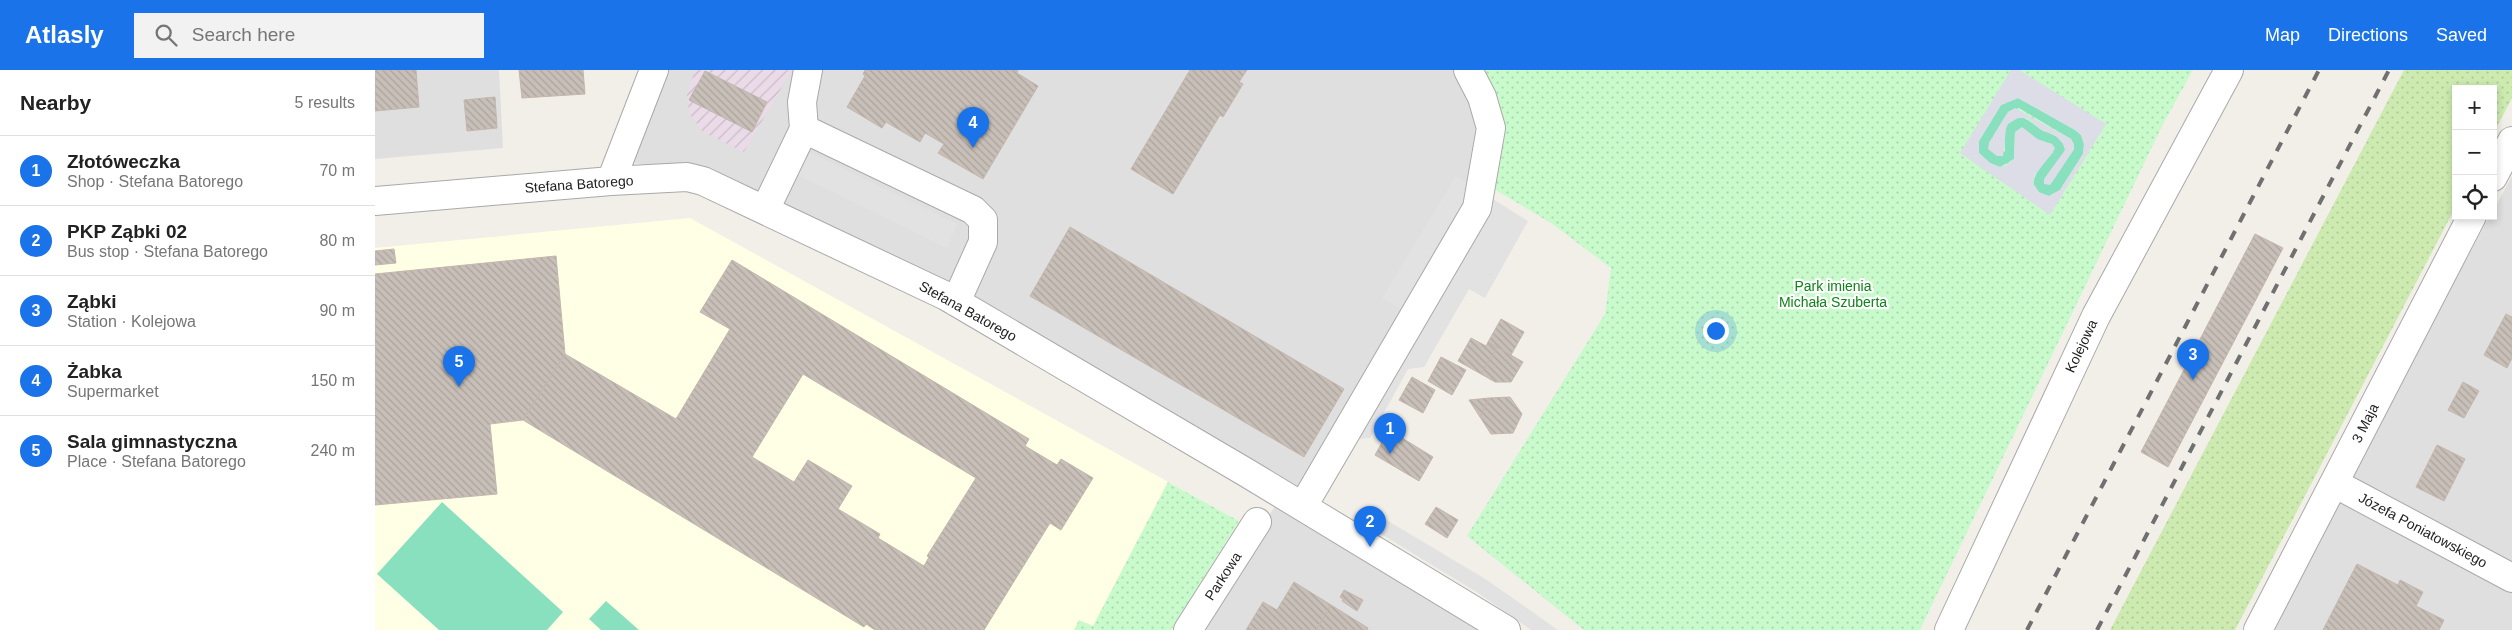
<!DOCTYPE html>
<html lang="en">
<head>
<meta charset="utf-8">
<style>
  body { margin:0; font-family:Helvetica,sans-serif; background:#f2f2f2; color:#222 }
  .controls { position:absolute; right:15px; top:15px; display:grid; overflow:hidden; border-radius:0px; box-shadow:0 2px 8px #0003 }
  .controls button { width:45px; height:45px; display:grid; place-items:center; padding:0; border:0; border-bottom:1px solid #e0e0e0; background:#fff; color:#222; font:25px sans-serif }
  .you { position:absolute; left:1340px; top:260px; width:18px; height:18px; margin:-12px; border:4px solid #fff; border-radius:50%; background:#1a73e8; box-shadow:0 0 0 8px #1a73e833 }
  .badge { display:grid; place-items:center; width:32px; height:32px; border-radius:50%; background:#1a73e8; color:#fff; font-size:16px; font-weight:700 }
  .pin { position:absolute; translate:-50% -41px; filter:drop-shadow(0 1px 2px #0008) }
  .pin::after { content:''; position:absolute; top:26px; width:18px; height:15px; background:inherit; clip-path:polygon(0 0,100% 0,50% 100%) }
  .list { margin:0; padding:0; list-style:none }
  h2 { display:flex; justify-content:space-between; align-items:center; height:65px; margin:0; padding:0 20px; font-size:21px }
  h2 small { font-size:16px; font-weight:400; color:#767676 }
  .list li { display:grid; grid-template-columns:32px 1fr auto; gap:15px; align-items:center; box-sizing:border-box; height:70px; padding:0 20px; border-top:1px solid #e0e0e0 }
  .list b { display:block; font-size:19px; white-space:nowrap }
  .list p { margin:0; font-size:16px; white-space:nowrap; color:#767676 }
  .list em { font-size:16px; font-style:normal; color:#767676 }
  .icon { flex:none; width:28px; height:28px; fill:none; stroke:currentColor; stroke-width:2; stroke-linecap:round; stroke-linejoin:round }
  .map { position:relative; flex:none; width:2137px; height:560px; overflow:hidden }
  header { display:flex; align-items:center; gap:30px; box-sizing:border-box; height:70px; padding:0 25px; background:#1a73e8; color:#fff }
  header strong { font-size:24px }
  nav { display:flex; gap:28px; margin-inline-start:auto; font-size:18px }
  .search { width:350px; height:45px; background:#f2f2f2; display:flex; align-items:center; gap:12px; box-sizing:border-box; padding:0 18px; border-radius:0px; color:#767676; font-size:19px }
  main { display:flex }
  aside { flex:1; background:#fff }
  .map>svg:first-child { display:block }
  .residential { fill:#e0dfdf }
  .industrial { fill:url(#industrial-furrows) }
  .education { fill:#ffffe5 }
  .grass { fill:url(#grass-dots) }
  .park { fill:url(#park-dots) }
  .pitch { fill:#88e0be; fill-rule:evenodd }
  .parking { fill:#e2e2e2 }
  .plaza { fill:#dddde8; fill-rule:evenodd }
  .building { fill:url(#building-back-hatch); stroke:#c4b6ab; fill-rule:evenodd }
  .lines { fill:none; stroke-linecap:round; stroke-linejoin:round }
  .minor-casing { stroke:#a9a9a9; stroke-width:30 }
  .minor { stroke:#fff; stroke-width:28 }
  .rail { stroke:#707070; stroke-width:4; stroke-dasharray:10 10; stroke-linecap:butt }
  .labels { text-anchor:middle; stroke-width:4.5; stroke-linejoin:round; paint-order:stroke }
  .street-label { font-size:14px; fill:#222; stroke:#fff }
  .park-label { font-size:14px; fill:#0c8416; stroke:#fff }
</style>
</head>
<body>
<header>
<strong>Atlasly</strong>
<div class="search"><svg class="icon" aria-label="search" viewBox="0 0 24 24"><circle cx="10" cy="10" r="6"/><path d="M15 15l6 6"/></svg>Search here</div>
<nav><a>Map</a><a>Directions</a><a>Saved</a></nav>
</header>
<main>
<aside>
<h2>Nearby<small>5 results</small></h2>
<ul class="list">
<li><span class="badge">1</span><div><b>Złotóweczka</b><p>Shop · Stefana Batorego</p></div><em>70 m</em></li>
<li><span class="badge">2</span><div><b>PKP Ząbki 02</b><p>Bus stop · Stefana Batorego</p></div><em>80 m</em></li>
<li><span class="badge">3</span><div><b>Ząbki</b><p>Station · Kolejowa</p></div><em>90 m</em></li>
<li><span class="badge">4</span><div><b>Żabka</b><p>Supermarket</p></div><em>150 m</em></li>
<li><span class="badge">5</span><div><b>Sala gimnastyczna</b><p>Place · Stefana Batorego</p></div><em>240 m</em></li>
</ul>
</aside>
<div class="map">
<svg width="2137" height="560" viewBox="0 0 2137 560">
  <defs>
    <pattern id="industrial-furrows" width="10" height="10" patternUnits="userSpaceOnUse" patternTransform="scale(1.25)"><rect width="10" height="10" fill="#ebdbe8"/><path d="M-1 1l2-2M0 10L10 0M9 11l2-2" fill="none" stroke="#c9bcc7"/></pattern>
    <pattern id="grass-dots" width="8" height="8" patternUnits="userSpaceOnUse" patternTransform="scale(1.25)"><rect width="8" height="8" fill="#cdebb0"/><path d="M2 2h.1M6 6h.1" fill="none" stroke="#b0c997" stroke-width="1.8" stroke-linecap="round"/></pattern>
    <pattern id="park-dots" width="8" height="8" patternUnits="userSpaceOnUse" patternTransform="scale(1.25)"><rect width="8" height="8" fill="#c8facc"/><path d="M2 2h.1M6 6h.1" fill="none" stroke="#acd6af" stroke-width="1.8" stroke-linecap="round"/></pattern>
    <pattern id="building-back-hatch" width="6" height="6" patternUnits="userSpaceOnUse" patternTransform="scale(1.25)"><rect width="6" height="6" fill="#c7bfb8"/><path d="M-1 5l2 2M0 0l6 6M5-1l2 2" fill="none" stroke="#aba49e"/></pattern>
  </defs>
  <rect width="100%" height="100%" fill="#f2efe9"/>
  <!-- residential -->
  <path class="residential" d="M0 0H124L128 78 0 89Z
    M293 0H1106L1121 67 1119 119 933 437 318 100 258 93Z
    M2137 106V506L1968 415 2115 146H2118V141Z
    M1965 419 2137 511V560H1891Z
    M904 430 1120 560H820Z"/>
  <!-- industrial -->
  <path class="industrial" d="M320 0H417L369 82 328 62 314 43 312 24Z"/>
  <!-- education -->
  <path class="education" d="M315 148 864 451 796 560H0V178Z"/>
  <!-- grass -->
  <path class="grass" d="M2029 0H2137V28L2118 64V19H2081V136L1860 560H1735Z"/>
  <!-- park -->
  <path class="park" d="M1106 0H1818L1788 54 1545 560H1209L1092 466 1230 244 1236 198 1176 153 1119 119 1121 67Z
    M793 412 864 451 796 560H699L704 550 718 556Z"/>
  <!-- pitch -->
  <path class="pitch" d="M1643 28 1700 60 1706 65 1709 74 1708 84 1685 120 1674 126C1642 121 1668 94 1678 82L1677 74 1640 62 1639 89 1625 97 1615 93 1604 83V71L1626 35ZM1644 38 1696 69 1699 79 1675 115C1679 105 1689 91 1690 80 1691 66 1673 64 1665 59 1655 52 1643 39 1632 55 1628 61 1630 74 1630 82L1614 73 1633 42Z
    M67 432 188 542 172 560H64L2 504Z
    M231 531 264 560H226L214 549Z"/>
  <!-- parking -->
  <path class="parking" d="M434 82 582 154 572 178 423 105Z
    M1081 106 1153 151 1110 228 1094 219 1049 297 1033 299 995 368 970 370 1040 248 1007 228Z
    M998 442 1112 510 1183 560H1156L1103 523 980 448Z"/>
  <!-- plaza -->
  <path class="plaza" d="M1636 0H1644L1731 54 1675 145 1585 83ZM1643 28 1700 60 1706 65 1709 74 1708 84 1685 120 1674 126 1664 122 1658 113 1659 106 1678 82 1680 78 1677 74 1664 70 1647 57 1640 62 1639 89 1632 95 1625 97 1615 93 1604 83V71L1626 35Z
    M1640 38 1696 69 1699 74V79L1675 115 1669 114V109L1690 80 1688 74 1680 65 1668 61 1652 48H1643L1633 54 1631 59 1628 86H1622L1613 79 1614 73 1633 42Z"/>
  <!-- building -->
  <path class="building" d="M0 0H41L44 37 0 41Z
    M144 0H208L210 24 147 28Z
    M490 0H643L642 3 663 16 608 109 563 83 569 74 550 63 545 72 511 52 507 58 472 37 490 6 488 4Z
    M815 0H872L864 12 868 14 848 47 845 45 798 124 756 99Z
    M330 1 392 32 377 62 314 30Z
    M120 27 122 58 92 61 89 30Z
    M695 157 969 319 929 387 655 226Z
    M1880 164 1908 178 1793 397 1766 382Z
    M19 179 21 193 0 195V181Z
    M181 186 190 284 148 350 115 354 122 424 0 435V204Z
    M357 190 654 369 650 376 682 395 686 389 718 408 686 460 675 453 609 560H500L491 554 489 557 148 350 190 284 301 349 355 259 325 242ZM428 304 601 408 552 486 554 487 549 496 503 468 505 464 463 439 477 416 433 390 419 412 377 387Z
    M2131 244 2137 247V288L2132 298 2109 285Z
    M1126 249 1149 262 1136 285 1113 272Z
    M1096 268 1111 276 1113 272 1122 277 1106 304 1083 291Z
    M1122 277 1148 292 1136 312H1120L1106 304Z
    M1066 287 1091 300 1077 325 1053 311Z
    M1037 307 1060 320 1048 343 1024 330Z
    M2088 312 2104 321 2089 348 2073 340Z
    M1135 327 1147 344 1138 363 1116 364 1105 347 1114 328Z
    M1114 328 1105 347 1094 330Z
    M1014 360 1058 387 1044 411 1000 385Z
    M2062 375 2090 389 2069 431 2041 417Z
    M1061 437 1083 450 1072 468 1050 454Z
    M1982 494 2023 515 2025 510 2048 522 2041 536 2069 550 2064 560H1948Z
    M919 512 956 535 941 560H871L888 532 902 540Z
    M969 520 988 530 982 541 967 531 968 529 965 527Z
    M956 535 993 558 992 560H941Z"/>
  <g class="lines">
    <defs>
      <path id="minor" d="M429 59 427 32 433 0
        M2118 107 2137 71
        M236 111 279 0
        M0 131 236 111 312 107 328 111 571 226 872 403 1131 560
        M390 140 429 59 598 140 608 150V172L581 232
        M1959 413 2137 508
        M928 436 1102 138 1116 58 1107 27 1093 0
        M813 560 882 452
        M1574 560 1721 246 1854 0
        M1883 560 2097 146"/>
    </defs>
    <!-- minor casing -->
    <use href="#minor" class="minor-casing"/>
    <!-- minor -->
    <use href="#minor" class="minor"/>
    <!-- rail -->
    <path class="rail" d="M1652 560 1944 0
      M1722 560 2014 0"/>
  </g>
  <g class="labels">
    <!-- street labels -->
    <g class="street-label">
      <text transform="translate(204 114) rotate(-4)" y="5">Stefana Batorego</text>
      <text transform="translate(593 241) rotate(29)" y="5">Stefana Batorego</text>
      <text transform="translate(1706 276) rotate(-65)" y="5">Kolejowa</text>
      <text transform="translate(1990 353) rotate(-63)" y="5">3 Maja</text>
      <text transform="translate(2048 460) rotate(28)" y="5">Józefa Poniatowskiego</text>
      <text transform="translate(848 506) rotate(-57)" y="5">Parkowa</text>
    </g>
    <!-- park labels -->
    <g class="park-label">
      <text x="1458" y="221">Park imienia<tspan x="1458" dy="16">Michała Szuberta</tspan></text>
    </g>
  </g>
</svg>
<div class="controls">
<button>+</button>
<button>−</button>
<button><svg class="icon" aria-label="locate" viewBox="0 0 24 24"><circle cx="12" cy="12" r="6"/><path d="M12 2v4M12 18v4M2 12h4M18 12h4"/></svg></button>
</div>
<div class="you"></div>
<div class="pin badge" style="left:1015px;top:384px">1</div>
<div class="pin badge" style="left:995px;top:477px">2</div>
<div class="pin badge" style="left:1818px;top:310px">3</div>
<div class="pin badge" style="left:598px;top:78px">4</div>
<div class="pin badge" style="left:84px;top:317px">5</div>
</div>
</main>
</body>
</html>
